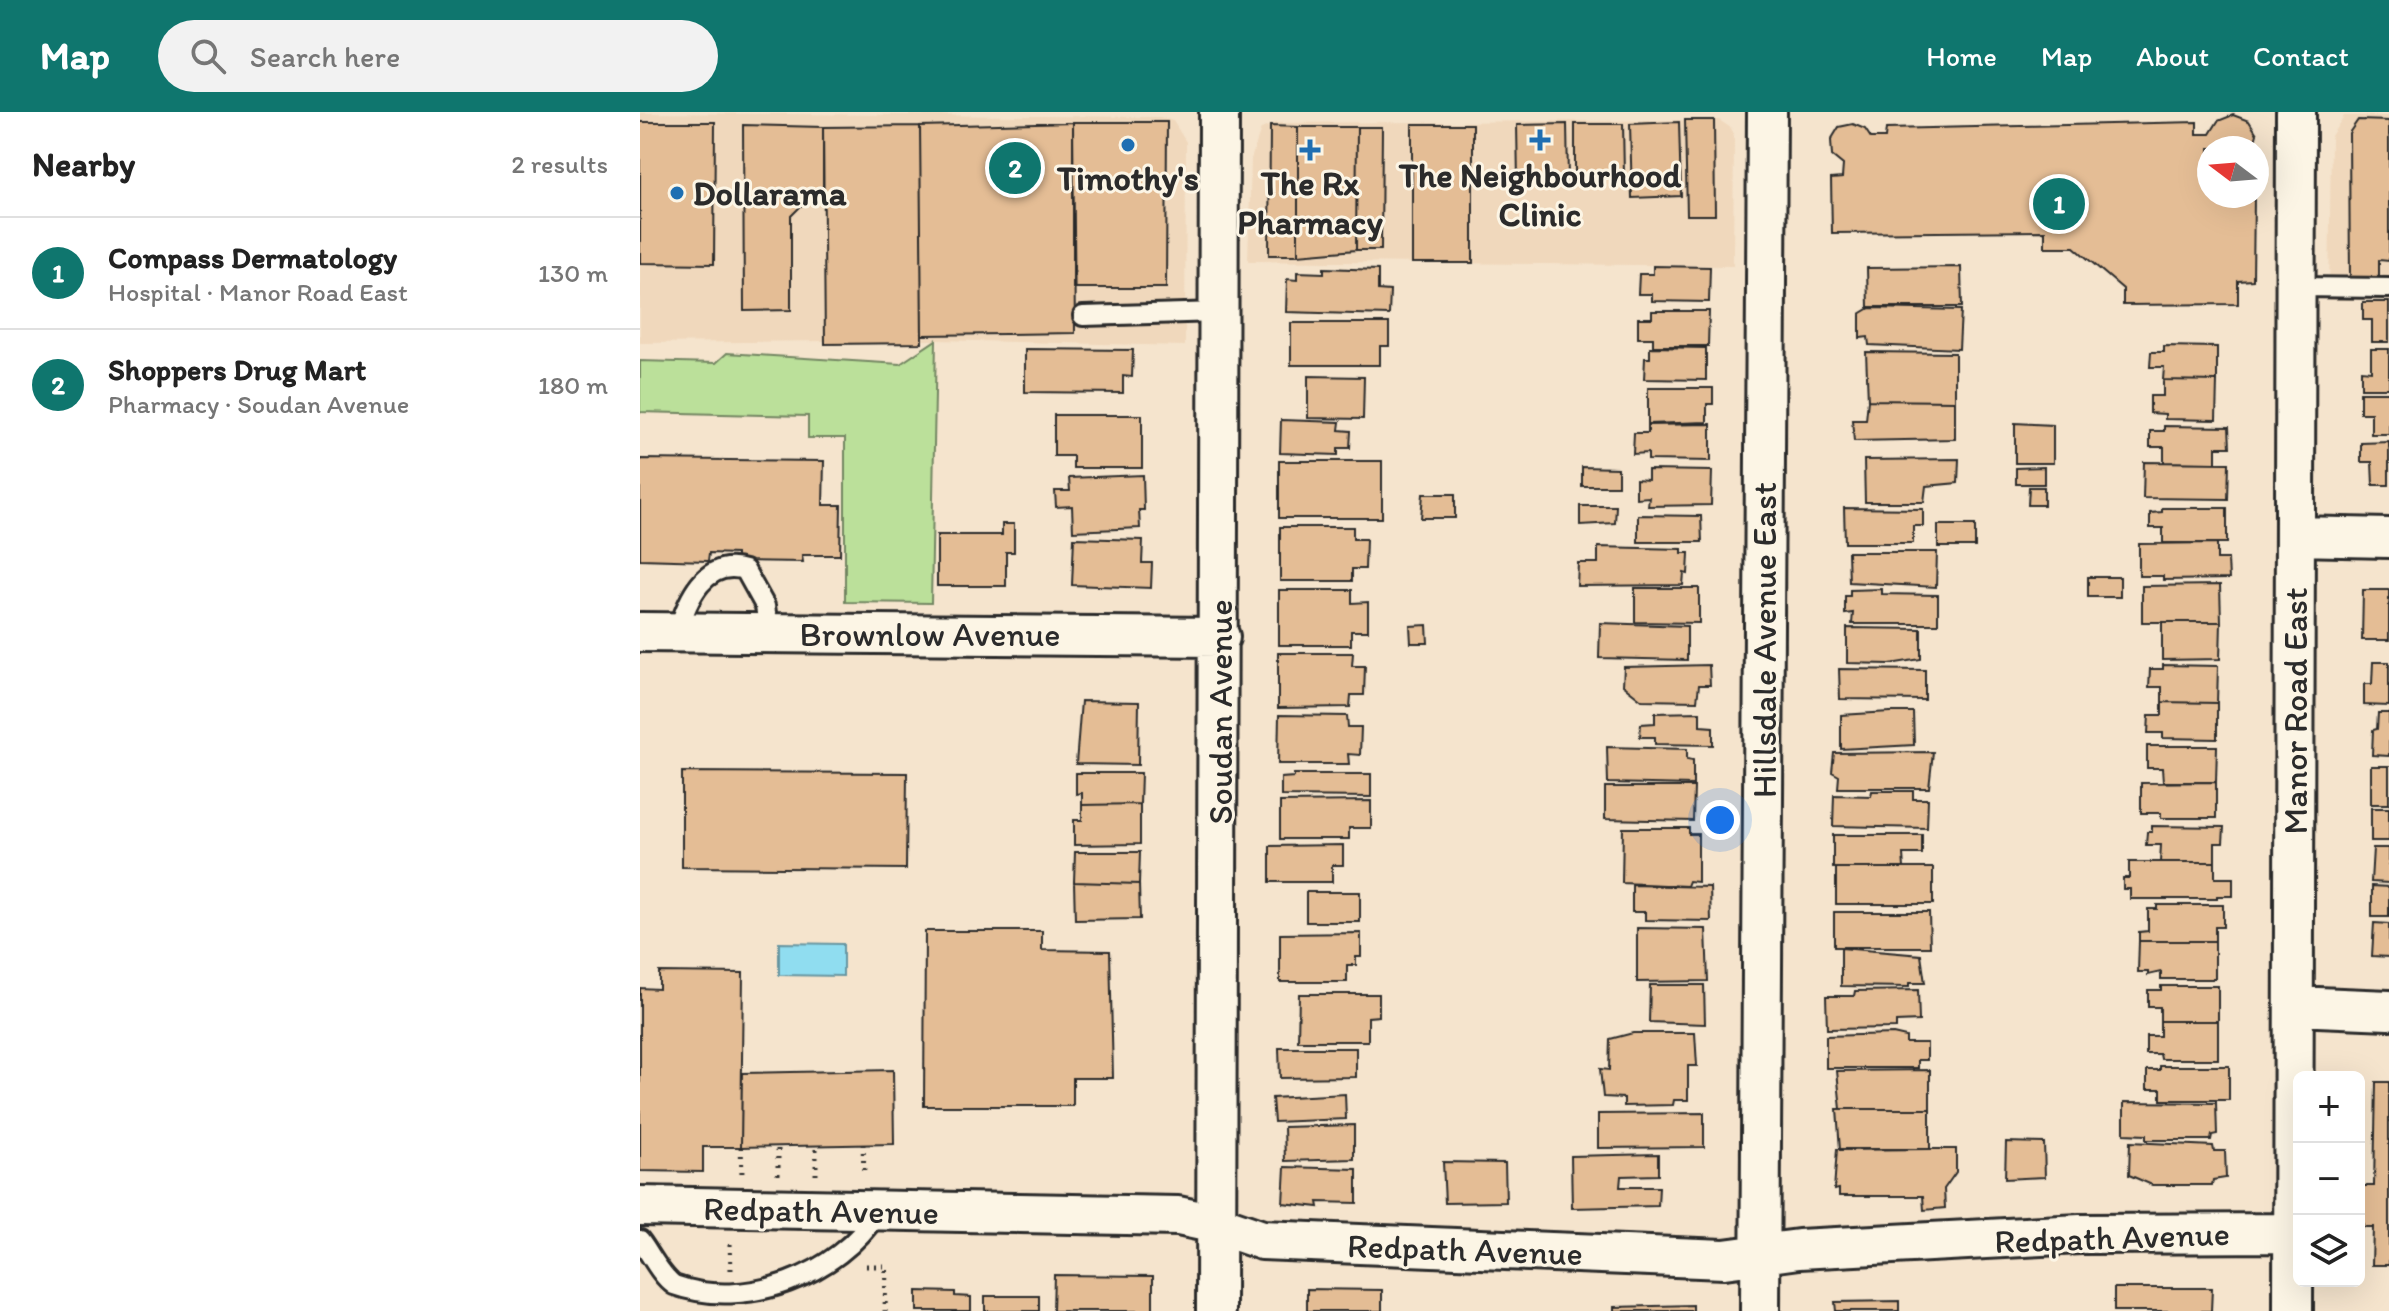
<!DOCTYPE html>
<html lang="en">
<head>
<meta charset="utf-8">
<style>
  body { margin:0; font-family:Itim,sans-serif; background:#f2f2f2; color:#222 }
  .controls { position:absolute; right:24px; bottom:24px; display:grid; overflow:hidden; border-radius:12px; box-shadow:0 8px 32px #0002 }
  .controls button { width:72px; height:72px; display:grid; place-items:center; padding:0; border:0; border-bottom:2px solid #e0e0e0; background:#fff; color:#222; font:40px sans-serif }
  .compass { position:absolute; left:1557px; top:24px; width:72px; height:72px; border-radius:50%; background:#fff; box-shadow:0 8px 32px #0002; rotate:286deg }
  .you { position:absolute; left:1080px; top:708px; width:28px; height:28px; margin:-20px; border:6px solid #fff; border-radius:50%; background:#1a73e8; box-shadow:0 0 0 12px #1a73e833 }
  .badge { display:grid; place-items:center; width:52px; height:52px; border-radius:50%; background:#0f766e; color:#fff; font-size:26px; font-weight:700 }
  .pin { position:absolute; translate:-50% -50%; border:4px solid #fff; box-shadow:0 2px 8px #0006 }
  .list { margin:0; padding:0; list-style:none }
  h2 { display:flex; justify-content:space-between; align-items:center; height:104px; margin:0; padding:0 32px; font-size:34px }
  h2 small { font-size:26px; font-weight:400; color:#767676 }
  .list li { display:grid; grid-template-columns:52px 1fr auto; gap:24px; align-items:center; box-sizing:border-box; height:112px; padding:0 32px; border-top:2px solid #e0e0e0 }
  .list b { display:block; font-size:30px; white-space:nowrap }
  .list p { margin:0; font-size:26px; white-space:nowrap; color:#767676 }
  .list em { font-size:26px; font-style:normal; color:#767676 }
  .icon { flex:none; width:44px; height:44px; fill:none; stroke:currentColor; stroke-width:2; stroke-linecap:round; stroke-linejoin:round }
  .map { position:relative; flex:none; width:1749px; height:1199px; overflow:hidden }
  header { display:flex; align-items:center; gap:48px; box-sizing:border-box; height:112px; padding:0 40px; background:#0f766e; color:#fff }
  header strong { font-size:38px }
  nav { display:flex; gap:44px; margin-inline-start:auto; font-size:28px }
  .search { width:560px; height:72px; background:#f2f2f2; display:flex; align-items:center; gap:20px; box-sizing:border-box; padding:0 28px; border-radius:44px; color:#767676; font-size:30px }
  main { display:flex }
  aside { flex:1; background:#fff }
  .map>svg:first-child { display:block }
  .built { fill:#f0d8bc }
  .green { fill:#bbe09a; stroke:#738662; stroke-width:2 }
  .water { fill:#90ddf0; stroke:#6896a1; stroke-width:2 }
  .building { fill:#e4bd95; stroke:#2b2b2b; stroke-width:2 }
  .lines { fill:none; stroke-linecap:round; stroke-linejoin:round }
  .service-casing { stroke:#2b2b2b; stroke-width:24 }
  .minor-casing { stroke:#2b2b2b; stroke-width:44 }
  .path { stroke:#2b2b2b; stroke-width:5; stroke-dasharray:2 6; stroke-linecap:butt }
  .service { stroke:#fcf5e5; stroke-width:18 }
  .minor { stroke:#fcf5e5; stroke-width:38 }
  .poi-dot { fill:#1f6fb2; stroke:#fcf5e5; stroke-width:3 }
  .labels { text-anchor:middle; stroke-width:6; stroke-linejoin:round; paint-order:stroke }
  .poi-label { font-size:34px; font-weight:bold; fill:#2b2b2b; stroke:#fcf5e5 }
  .street-label { font-size:34px; fill:#2b2b2b; stroke:#fcf5e5 }
</style>
</head>
<body>
<header>
<strong>Map</strong>
<div class="search"><svg class="icon" aria-label="search" viewBox="0 0 24 24"><circle cx="10" cy="10" r="6"/><path d="M15 15l6 6"/></svg>Search here</div>
<nav><a>Home</a><a>Map</a><a>About</a><a>Contact</a></nav>
</header>
<main>
<aside>
<h2>Nearby<small>2 results</small></h2>
<ul class="list">
<li><span class="badge">1</span><div><b>Compass Dermatology</b><p>Hospital · Manor Road East</p></div><em>130 m</em></li>
<li><span class="badge">2</span><div><b>Shoppers Drug Mart</b><p>Pharmacy · Soudan Avenue</p></div><em>180 m</em></li>
</ul>
</aside>
<div class="map">
<svg width="1749" height="1199" viewBox="0 0 1749 1199">
  <rect width="100%" height="100%" fill="#f5e4cd"/>
  <filter id="ink" filterUnits="userSpaceOnUse"><feTurbulence type="fractalNoise" baseFrequency=".0125" numOctaves="2"/><feDisplacementMap in="SourceGraphic" scale="16" xChannelSelector="R" yChannelSelector="G"/><feConvolveMatrix kernelMatrix="1 2 1 2 8 2 1 2 1" color-interpolation-filters="sRGB"/></filter>
  <g filter="url(#ink)">
    <!-- built -->
    <path class="built" d="M0 1 520 5 533 9 546 30 545 234 296 228 0 231Z
      M1704 4H1749V188H1689L1691 24Z
      M1079 8 1091 16 1094 24 1093 154 608 149 611 47 621 17 635 11Z"/>
    <!-- green -->
    <path class="green" d="M296 228 291 491 205 490V326H168V304L0 300V249L76 251 87 241 260 252Z"/>
    <!-- water -->
    <path class="water" d="M139 831 203 832V864L139 863Z"/>
    <!-- building -->
    <path class="building" d="M1593 3 1609 9 1617 22 1613 36H1569V84H1614L1613 168 1598 169V192L1483 193V177L1434 135H1405V119L1192 121 1191 67 1202 66 1203 53 1192 44 1191 28 1199 15 1213 12 1225 17 1231 26H1245L1246 17 1557 10V22H1570L1578 9Z
      M1045 8H1074L1075 103H1047Z
      M1718 8 1749 9V149L1739 148V165L1710 170 1709 21Z
      M0 10H75L74 152 0 151Z
      M433 10H527L526 176H433Z
      M433 10 435 221 282 223 280 14Z
      M1039 10 1041 84 992 86 990 12Z
      M772 12H833V151H772Z
      M927 12 928 68 878 69 877 13Z
      M935 12H983L984 63H935Z
      M103 13 183 15V82H173L151 104V198L104 199Z
      M280 14 282 231 185 232 183 15Z
      M630 14 658 15V143H629Z
      M658 15H717L716 138 658 143Z
      M717 15H742L741 138H716Z
      M1013 154 1070 155 1069 190 1012 189V182H998L999 162H1013Z
      M1321 155 1322 195H1228L1227 156Z
      M684 156 738 158V178L750 179 749 203 646 200 647 167 657 168V160L684 161Z
      M1723 190H1749V230H1732V208H1723Z
      M1230 196 1321 198 1319 237 1229 233 1228 225 1220 226V202Z
      M1012 199H1069L1068 234H1013V226H998V206H1012Z
      M651 211H749V234H740V253H651Z
      M1524 234 1577 235V269L1523 268 1524 255H1510L1511 240H1524Z
      M1010 235 1066 236V268L1004 267 1005 246H1010Z
      M385 237 493 238 492 265 483 264V281L385 280Z
      M1731 237H1749V276H1721V258L1731 259Z
      M1226 240 1315 241V289L1228 288Z
      M668 264 724 265 723 307 668 306Z
      M1523 268 1577 269 1576 308 1525 307V302L1510 301V284H1523Z
      M1008 276H1073V292H1067V310L1008 312Z
      M1720 280H1749V322H1731V301H1720Z
      M1228 288 1315 289V327L1214 329 1212 308H1226Z
      M414 303H502V356H433V344H414Z
      M641 308 700 310 699 318 711 319 710 336H698V343L640 341Z
      M1375 311 1413 313V351H1375Z
      M1071 312V349L1008 348V341L993 342 994 321H1008V313Z
      M1524 314 1589 315 1590 335H1576V351L1524 350V335H1510V319H1524Z
      M1749 330V373H1733L1732 350H1721V331Z
      M0 347 184 349 183 393H201L200 443H162L163 450 96 449V442L69 441 68 449 0 447Z
      M1319 347 1318 371 1286 374 1284 390H1225L1224 348Z
      M639 349H742V406H639Z
      M1504 350 1589 351 1588 387 1503 386Z
      M942 355 978 356V374H942Z
      M1404 355V372H1376V356Z
      M1008 358 1072 359 1071 393 1008 394 1009 385 996 386V367L1008 368Z
      M503 363 504 398H499L500 416 433 419 432 394 416 395 415 379H430L429 366Z
      M1389 375H1404V393H1388Z
      M783 382H815V406H781Z
      M940 394H976L975 411 940 413Z
      M1204 396 1283 397V414H1273V431H1205Z
      M1522 396H1587V431H1523V416H1510V401L1522 400Z
      M998 403 1061 404 1062 430H998Z
      M362 412H374V440H366V474H297V423H362Z
      M1298 413H1335V435H1298Z
      M640 415H713V427H726L725 457H712V469H640Z
      M434 426 503 428 502 451H512L511 476 432 473Z
      M1577 431V447H1588L1589 467 1523 468V464H1499V432Z
      M958 435 1042 437V441H1049L1048 462 1044 461 1043 473 937 474 938 451H958Z
      M1208 440H1297L1296 475 1209 470Z
      M1448 465H1480V485H1448Z
      M1580 473 1581 510H1502V474Z
      M995 476H1059V511L995 510Z
      M1242 477V482L1298 483V512H1212L1213 501 1205 502V484H1210V478Z
      M639 478H712V491L728 490V519H711V533H639Z
      M1723 478H1749V528H1722Z
      M1522 510H1581L1580 547 1522 548Z
      M960 511 1047 514V548L959 546Z
      M787 513 788 531H771L770 514Z
      M1207 516 1281 517V547L1250 552 1207 551Z
      M638 541H713L712 554H725L724 583H711L710 595 638 596Z
      M1733 550H1749V594L1724 593V572H1732Z
      M1069 553 1070 573H1059L1057 589 1002 588 983 573 984 555Z
      M1523 553 1578 554 1577 591 1522 590V575H1509L1510 557H1523Z
      M1199 557 1285 558V588L1200 587Z
      M441 589 499 590 498 653 436 652Z
      M1522 590 1577 591V627L1523 626V621H1508L1509 603H1522Z
      M1060 600V614L1073 615V633L1015 632V625H1000L1001 612 1015 611V601Z
      M1250 600H1273L1274 633 1201 637V603Z
      M1738 601H1749V644L1732 643 1733 618 1737 617Z
      M639 603 707 604 708 615H721L720 643 708 642 709 652H638Z
      M1507 634H1577L1576 670H1523L1522 656H1507Z
      M967 635 1047 637V647L1053 648V673L968 671Z
      M1293 640 1289 676H1198L1199 664 1192 660 1194 641Z
      M1731 654H1749V692H1731Z
      M42 660 267 661 266 757 42 755Z
      M436 661H501L500 692 442 693V681L436 682Z
      M654 662H731V685L641 684V666L654 665Z
      M1576 670V706H1521V701H1501V671Z
      M965 675H1054L1053 709 965 707Z
      M1232 679H1273V687H1288L1287 716 1193 714 1194 683 1231 684Z
      M731 689V716H709V727H640V690Z
      M500 692V732L434 733V708H442V693Z
      M1731 696H1749V729H1731Z
      M1512 714 1584 715 1583 731H1575V750H1520L1521 733H1506L1507 720H1512Z
      M983 716H1049V722H1058V770L1049 769 1047 774 982 771Z
      M1193 723H1282V742H1263L1264 756H1193Z
      M703 733V753H692V770H630V734Z
      M1733 736H1749V771L1731 770Z
      M435 740H500L499 772 434 770Z
      M1489 750H1575V766H1593V784H1577V787H1490V777H1483V766H1489Z
      M1196 756H1293V792H1196Z
      M434 770 499 772 500 807 435 808Z
      M992 773 1070 775 1071 809 1005 808V800H992Z
      M1732 774 1749 775V805H1732Z
      M666 780H720V810H666Z
      M1517 793H1583V815H1575V829H1499V820L1508 819V797H1517Z
      M1194 800H1289L1290 835H1194Z
      M1734 811 1749 812V845L1732 844Z
      M997 816 1066 817 1068 869 997 870Z
      M285 819H402V838L470 839 473 966H433V994H284Z
      M721 821V845H716V853H707V870H640V822Z
      M1499 829H1575V867H1521V860L1508 863V860H1498Z
      M1201 836 1281 843 1285 871H1269V875L1201 874Z
      M19 860 103 861 101 1035H63V1060L0 1059V876L19 877Z
      M1010 873H1064L1065 912 1009 910Z
      M1521 874H1578V909H1520V895H1508V878H1521Z
      M1278 878 1279 909 1256 910V916L1187 917 1186 884H1214L1215 879Z
      M659 882H739V904L728 905V929H658Z
      M1520 909H1578V947H1521L1520 942H1506V924H1520Z
      M993 921H1055L1057 954H1048V988H1034L1033 993 984 994V986L963 985 960 957 969 958 970 927Z
      M1253 922 1266 925V931H1287V948H1278V956H1186V924Z
      M639 936H716V965L640 966Z
      M1520 954H1589V988H1521V977H1507V958H1520Z
      M253 958 254 1032 101 1035 102 961Z
      M1290 958V997H1201L1197 959Z
      M1736 970H1749V1153H1732L1733 1115H1723V1074H1734Z
      M705 982 706 1007 634 1010 632 986Z
      M1484 990 1576 991 1577 1022 1572 1023 1571 1028H1506V1023L1484 1022Z
      M1197 997H1290V1037L1200 1038Z
      M1064 1001V1035L958 1036V1002Z
      M714 1013V1047L645 1049 644 1015Z
      M1366 1030 1404 1031 1405 1065 1365 1067Z
      M1490 1030 1573 1034 1574 1039H1585L1586 1066 1573 1068 1572 1073H1512L1489 1063Z
      M1197 1037H1316V1060L1304 1077 1305 1096 1284 1098 1283 1084H1199V1077L1194 1078Z
      M1018 1042V1063L981 1064 980 1075H1019L1018 1094 932 1096 931 1044Z
      M803 1050 865 1051 866 1090 805 1091Z
      M645 1055 717 1057V1091L678 1090 679 1095 643 1091Z
      M414 1163 513 1164V1199H413Z
      M1474 1176H1572L1571 1199H1474Z
      M667 1177 742 1178V1199H667Z
      M277 1179 315 1180V1184L331 1185V1199H277Z
      M345 1184H399V1199H345Z
      M1259 1189V1199H1196L1195 1190Z
      M1053 1193V1199H974V1195Z"/>
    <g class="lines">
      <defs>
        <path id="service" d="M1656 175 1749 176
          M443 204 579 200
          M38 520C47 488 65 446 105 458L125 494 129 521
          M0 1128C10 1141 20 1163 34 1173 106 1199 198 1163 238 1100"/>
        <path id="minor" d="M1655 424 1749 426
          M0 520 580 525
          M1654 894 1749 898
          M0 1094 538 1104 576 1112 622 1128 1084 1147 1159 1137 1440 1122 1654 1121
          M576 1199 579 0
          M1120 1199 1127 0
          M1653 1199 1656 0"/>
      </defs>
      <!-- service casing -->
      <use href="#service" class="service-casing"/>
      <!-- minor casing -->
      <use href="#minor" class="minor-casing"/>
      <!-- path -->
      <path class="path" d="M223 1032 224 1063
        M101 1035 102 1062
        M138 1063V1034
        M176 1063V1033
        M90 1132 91 1158
        M226 1154H246L245 1199"/>
      <!-- service -->
      <use href="#service" class="service"/>
      <!-- minor -->
      <use href="#minor" class="minor"/>
    </g>
  </g>
  <!-- markers -->
  <g class="poi-dot">
    <path d="M896 16h8v8h8v8h-8v8h-8v-8h-8v-8h8z"/>
    <circle cx="488" cy="33" r="8"/>
    <path d="M666 26h8v8h8v8h-8v8h-8v-8h-8v-8h8z"/>
    <circle cx="37" cy="81" r="8"/>
  </g>
  <g class="labels">
    <!-- poi labels -->
    <g class="poi-label">
      <text x="900" y="75">The Neighbourhood<tspan x="900" dy="39">Clinic</tspan></text>
      <text x="488" y="78">Timothy's</text>
      <text x="670" y="83">The Rx<tspan x="670" dy="39">Pharmacy</tspan></text>
      <text x="53" y="93" text-anchor="start">Dollarama</text>
    </g>
    <!-- street labels -->
    <g class="street-label">
      <text x="290" y="534">Brownlow Avenue</text>
      <text transform="translate(1124 528) rotate(-90)" y="12">Hillsdale Avenue East</text>
      <text transform="translate(1655 599) rotate(-90)" y="12">Manor Road East</text>
      <text transform="translate(580 600) rotate(-90)" y="12">Soudan Avenue</text>
      <text transform="translate(181 1098) rotate(1)" y="12">Redpath Avenue</text>
      <text transform="translate(1472 1125) rotate(-2)" y="12">Redpath Avenue</text>
      <text transform="translate(825 1137) rotate(2)" y="12">Redpath Avenue</text>
    </g>
  </g>
</svg>
<div class="controls">
<button>+</button>
<button>−</button>
<button><svg class="icon" aria-label="layers" viewBox="0 0 24 24"><path d="M12 4l9 5-9 5-9-5zM3 14l9 5 9-5"/></svg></button>
</div>
<svg class="compass" viewBox="-18 -18 36 36"><path d="M0-13l5 13h-10z" fill="#e53935"/><path d="M0 13l5-13h-10z" fill="#767676"/></svg>
<div class="you"></div>
<div class="pin badge" style="left:1419px;top:92px">1</div>
<div class="pin badge" style="left:375px;top:56px">2</div>
</div>
</main>
</body>
</html>
